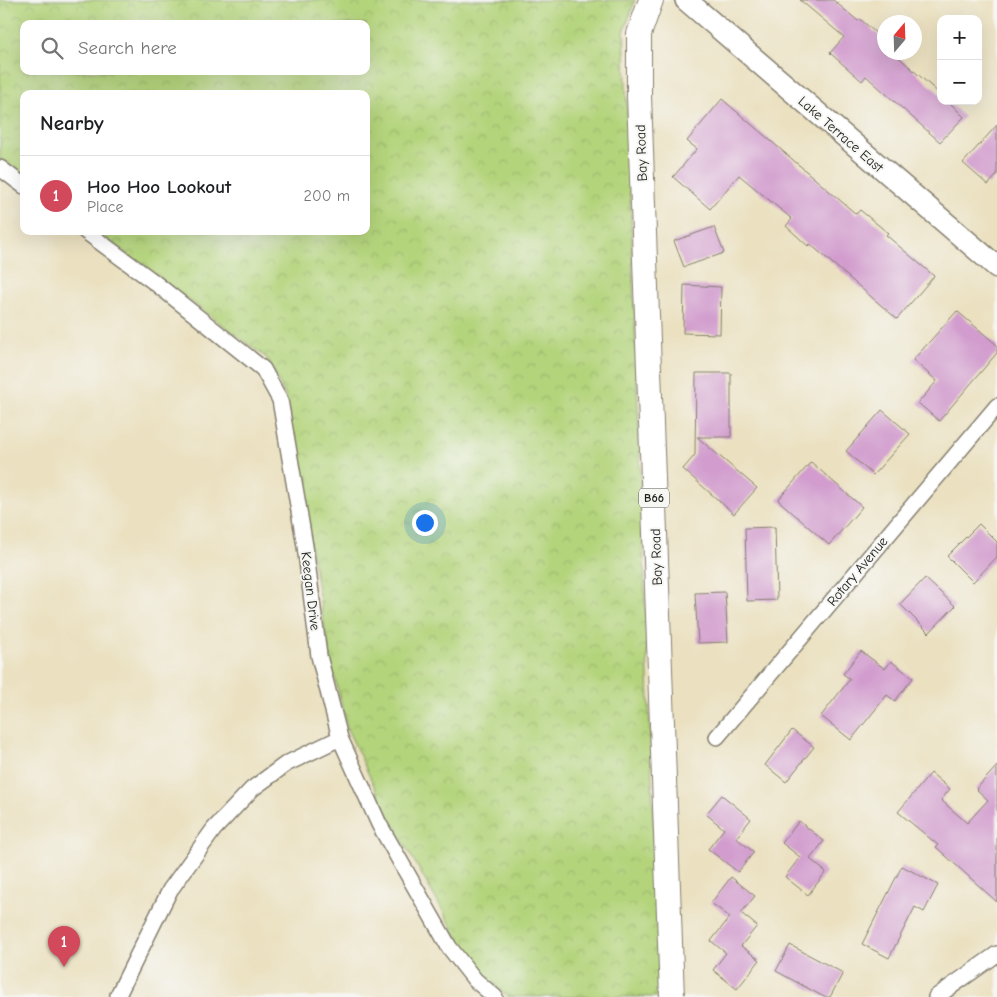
<!DOCTYPE html>
<html lang="en">
<head>
<meta charset="utf-8">
<style>
  body { margin:0; font-family:"Comic Neue",sans-serif; background:#f2f2f2; color:#202124 }
  .controls { position:absolute; right:15px; top:15px; display:grid; overflow:hidden; border-radius:10px; box-shadow:0 5px 20px #0002 }
  .controls button { width:45px; height:45px; display:grid; place-items:center; padding:0; border:0; border-bottom:1px solid #e0e0e0; background:#fff; color:#202124; font:25px sans-serif }
  .compass { position:absolute; left:877px; top:15px; width:45px; height:45px; border-radius:50%; background:#fff; box-shadow:0 5px 20px #0002; rotate:19deg }
  .you { position:absolute; left:424px; top:522px; width:18px; height:18px; margin:-12px; border:4px solid #fff; border-radius:50%; background:#1a73e8; box-shadow:0 0 0 8px #1a73e833 }
  .badge { display:grid; place-items:center; width:32px; height:32px; border-radius:50%; background:#d1495b; color:#fff; font-size:16px; font-weight:700 }
  .pin { position:absolute; translate:-50% -41px; filter:drop-shadow(0 1px 2px #0008) }
  .pin::after { content:''; position:absolute; top:26px; width:18px; height:15px; background:inherit; clip-path:polygon(0 0,100% 0,50% 100%) }
  .list { margin:0; padding:0; list-style:none }
  h2 { display:flex; justify-content:space-between; align-items:center; height:65px; margin:0; padding:0 20px; font-size:21px }
  h2 small { font-size:16px; font-weight:400; color:#757577 }
  .list li { display:grid; grid-template-columns:32px 1fr auto; gap:15px; align-items:center; box-sizing:border-box; height:80px; padding:0 20px; border-top:1px solid #e0e0e0 }
  .list b { display:block; font-size:19px; white-space:nowrap }
  .list p { margin:0; font-size:16px; white-space:nowrap; color:#757577 }
  .list em { font-size:16px; font-style:normal; color:#757577 }
  .icon { flex:none; width:28px; height:28px; fill:none; stroke:currentColor; stroke-width:2; stroke-linecap:round; stroke-linejoin:round }
  .map { position:relative; flex:none; width:997px; height:997px; overflow:hidden }
  .search { position:absolute; background:#fff; box-shadow:0 5px 20px #0002; left:20px; top:20px; width:350px; height:55px; display:flex; align-items:center; gap:12px; box-sizing:border-box; padding:0 18px; border-radius:10px; color:#757577; font-size:19px }
  .panel { position:absolute; background:#fff; box-shadow:0 5px 20px #0002; left:20px; top:90px; width:350px; height:145px; border-radius:10px }
  .map>svg:first-child { display:block }
  .park { fill:url(#park-crowns); stroke:#68784c; fill-rule:evenodd }
  .building { fill:#d29dce }
  .lines { fill:none; stroke-linecap:round; stroke-linejoin:round }
  .street-casing { stroke:#847e6e; stroke-width:18 }
  .secondary-casing { stroke:#847e6e; stroke-width:24 }
  .primary-casing { stroke:#847e6e; stroke-width:26 }
  .street { stroke:#fff; stroke-width:15 }
  .secondary { stroke:#fff; stroke-width:21 }
  .primary { stroke:#fff; stroke-width:24 }
  .labels { text-anchor:middle; stroke-width:4; stroke-linejoin:round; paint-order:stroke }
  .shield { fill:#f6f6f2; stroke:#5d5d5c; stroke-width:1 }
  .shield-label { font-size:12px; font-weight:bold; fill:#1c1c1c }
  .street-label { font-size:14px; fill:#1c1c1c; stroke:#f6f6f2 }
</style>
</head>
<body>
<div class="map">
<svg width="997" height="997" viewBox="0 0 997 997">
  <defs>
    <pattern id="park-crowns" width="20" height="18" patternUnits="userSpaceOnUse" patternTransform="scale(1.25)"><rect width="20" height="18" fill="#b4d47c"/><path d="M2 6a3 3 0 1 1 6 0M12 15a3 3 0 1 1 6 0" fill="none" stroke="#9ab56b"/></pattern>
  </defs>
  <rect width="100%" height="100%" fill="#f6f6f2"/>
  <filter id="ink" filterUnits="userSpaceOnUse"><feTurbulence type="fractalNoise" baseFrequency=".02" numOctaves="2"/><feDisplacementMap in="SourceGraphic" scale="10" xChannelSelector="R" yChannelSelector="G"/><feConvolveMatrix kernelMatrix="1 2 1 2 8 2 1 2 1" color-interpolation-filters="sRGB"/></filter>
  <filter id="wash" filterUnits="userSpaceOnUse"><feTurbulence type="fractalNoise" baseFrequency=".0096" numOctaves="4" result="noise"/><feDisplacementMap in="SourceGraphic" scale="20" xChannelSelector="R" yChannelSelector="G"/><feGaussianBlur stdDeviation="1.12" result="paint"/><feColorMatrix in="noise" values="0 0 0 0 0 0 0 0 0 0 0 0 0 0 0 0 0 1.4 0 .05"/><feComposite in="paint" operator="in"/></filter>
  <g filter="url(#wash)">
    <rect width="100%" height="100%" fill="#ebe1c1"/>
    <!-- park -->
    <path class="park" d="M0 0H635L624 32 660 997H508L480 972 460 941 390 819 348 731 329 654 285 395 267 358 96 231H366V94H24V177L0 159ZM24 24H366V71H24Z"/>
    <g id="blocks">
      <!-- building -->
      <path class="building" d="M800 0H833L858 21 860 19 884 40V52H893L941 95V101H948L964 117 940 142 866 76 862 81 830 53 844 37Z
        M722 99 856 214 860 210 888 233 886 235 934 276 897 319 810 244 808 246 786 226 792 219 739 175 710 209 673 177 697 149 687 141Z
        M997 125V175L988 185 963 163Z
        M714 227 724 253 684 267 674 241Z
        M684 285 721 287 720 334 683 333Z
        M957 311 997 345V353L939 421 918 403 937 381 913 360Z
        M696 373H731V437H697L757 488 734 514 683 469 695 455Z
        M882 410 910 434 873 475 846 451Z
        M811 462 862 507 829 545 778 500Z
        M979 524 997 542V557L973 582 947 556Z
        M775 527 777 600 747 601 745 528Z
        M925 578 955 606 929 633 900 604Z
        M725 592 728 642 698 643 695 593Z
        M861 651 885 669 891 661 913 678 895 701 887 695 851 740 821 716 850 679 843 674Z
        M792 730 814 747 786 782 765 765Z
        M997 766V902L936 847 938 845 898 812 931 773 950 789 941 800 967 823 988 800 976 789Z
        M722 795 751 819 736 838 754 852 738 872 708 849 724 829 706 814Z
        M799 821 824 841 810 859 826 872 808 895 785 877 800 857 782 843Z
        M902 866 938 885 924 912 915 907 889 958 862 944Z
        M731 877 755 896 741 913 757 926 741 946 760 960 737 989 713 970 726 953 711 941 730 917 711 903Z
        M790 945 843 973 830 997H824L776 971Z"/>
    </g>
  </g>
  <g filter="url(#ink)">
    <use href="#blocks" fill-opacity="0" stroke="#847e6e" stroke-width="1"/>
    <g class="lines">
      <defs>
        <path id="street" d="M0 168 24 186
          M85 231 154 282 263 369 280 400 305 546 319 656 340 738 379 824 449 947 475 980 495 997
          M717 737 997 406
          M118 995 170 890 214 829 252 789 286 764 340 738
          M936 997 997 954"/>
        <path id="secondary" d="M686 0 997 267"/>
        <path id="primary" d="M651 0 639 34V96L672 997"/>
      </defs>
      <!-- street casing -->
      <use href="#street" class="street-casing"/>
      <!-- secondary casing -->
      <use href="#secondary" class="secondary-casing"/>
      <!-- primary casing -->
      <use href="#primary" class="primary-casing"/>
      <!-- street -->
      <use href="#street" class="street"/>
      <!-- secondary -->
      <use href="#secondary" class="secondary"/>
      <!-- primary -->
      <use href="#primary" class="primary"/>
    </g>
  </g>
  <g class="labels">
    <!-- shield labels -->
    <rect class="shield" x="639" y="488.5" width="30" height="19" rx="4"/>
    <g class="shield-label">
      <text x="654" y="502">B66</text>
    </g>
    <!-- street labels -->
    <g class="street-label">
      <text transform="translate(841 134) rotate(41)" y="5">Lake Terrace East</text>
      <text transform="translate(641 153) rotate(-92)" y="5">Bay Road</text>
      <text transform="translate(656 557) rotate(-92)" y="5">Bay Road</text>
      <text transform="translate(857 571) rotate(-50)" y="5">Rotary Avenue</text>
      <text transform="translate(311 591) rotate(83)" y="5">Keegan Drive</text>
    </g>
  </g>
</svg>
<div class="controls">
<button>+</button>
<button>−</button>
</div>
<svg class="compass" viewBox="-18 -18 36 36"><path d="M0-13l5 13h-10z" fill="#e53935"/><path d="M0 13l5-13h-10z" fill="#757577"/></svg>
<div class="you"></div>
<div class="pin badge" style="left:64px;top:967px">1</div>
<div class="search"><svg class="icon" aria-label="search" viewBox="0 0 24 24"><circle cx="10" cy="10" r="6"/><path d="M15 15l6 6"/></svg>Search here</div>
<section class="panel">
<h2>Nearby<small></small></h2>
<ul class="list">
<li><span class="badge">1</span><div><b>Hoo Hoo Lookout</b><p>Place</p></div><em>200 m</em></li>
</ul>
</section>
</div>
</body>
</html>
